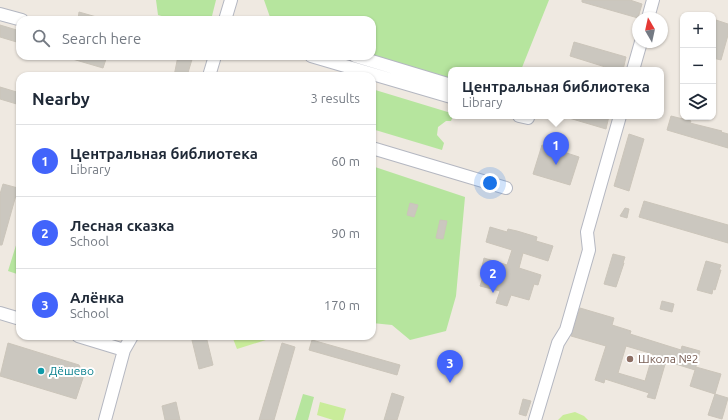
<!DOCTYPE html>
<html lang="en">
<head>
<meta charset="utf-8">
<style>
  body { margin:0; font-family:Ubuntu,sans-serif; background:#f2f2f3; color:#1f2937 }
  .controls { position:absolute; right:12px; top:12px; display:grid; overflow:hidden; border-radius:8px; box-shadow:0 1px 3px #0004 }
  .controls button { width:36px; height:36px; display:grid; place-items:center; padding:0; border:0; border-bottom:1px solid #e0e1e3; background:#fff; color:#1f2937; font:20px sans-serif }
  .compass { position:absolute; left:632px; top:12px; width:36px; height:36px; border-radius:50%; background:#fff; box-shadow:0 1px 3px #0004; rotate:351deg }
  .you { position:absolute; left:490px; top:183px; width:14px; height:14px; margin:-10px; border:3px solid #fff; border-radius:50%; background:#1a73e8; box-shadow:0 0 0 6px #1a73e833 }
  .badge { display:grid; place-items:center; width:26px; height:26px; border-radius:50%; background:#4264fb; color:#fff; font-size:13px; font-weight:700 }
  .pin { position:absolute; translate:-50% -33px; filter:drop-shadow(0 1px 2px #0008) }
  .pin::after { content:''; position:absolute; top:21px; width:14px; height:12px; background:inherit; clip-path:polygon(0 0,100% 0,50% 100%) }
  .popup { position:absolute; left:448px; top:67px; width:216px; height:52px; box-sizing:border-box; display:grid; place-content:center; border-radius:8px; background:#fff; filter:drop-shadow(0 1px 3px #0005); font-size:13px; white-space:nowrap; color:#747a83 }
  .popup b { font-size:15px; color:#1f2937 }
  .popup::after { content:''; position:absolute; left:50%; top:100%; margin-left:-8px; border:8px solid transparent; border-top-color:#fff }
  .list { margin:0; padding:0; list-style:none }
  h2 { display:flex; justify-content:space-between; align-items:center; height:52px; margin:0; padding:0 16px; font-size:17px }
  h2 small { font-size:13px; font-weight:400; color:#747a83 }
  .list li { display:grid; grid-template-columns:26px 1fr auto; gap:12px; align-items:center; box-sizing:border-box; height:72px; padding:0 16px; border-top:1px solid #e0e1e3 }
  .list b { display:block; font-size:15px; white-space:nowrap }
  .list p { margin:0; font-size:13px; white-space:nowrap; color:#747a83 }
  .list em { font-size:13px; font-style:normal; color:#747a83 }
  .icon { flex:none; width:22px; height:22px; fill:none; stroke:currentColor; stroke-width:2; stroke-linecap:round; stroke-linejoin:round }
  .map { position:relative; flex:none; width:728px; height:420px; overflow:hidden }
  .search { position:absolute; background:#fff; box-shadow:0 1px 3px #0004; left:16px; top:16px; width:360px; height:44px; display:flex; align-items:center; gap:10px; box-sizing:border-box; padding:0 14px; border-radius:12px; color:#747a83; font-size:15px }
  .panel { position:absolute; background:#fff; box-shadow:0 1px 3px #0004; left:16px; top:72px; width:360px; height:268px; border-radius:12px }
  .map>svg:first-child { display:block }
  .green { fill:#b6e59e }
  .pitch { fill:#c9ec9a }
  .building { fill:#cbc7bf; stroke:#cbc5ba; fill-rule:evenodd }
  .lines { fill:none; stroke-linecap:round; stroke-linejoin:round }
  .minor-casing { stroke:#b4b7c1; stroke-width:14 }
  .minor { stroke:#fff; stroke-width:12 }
  .education-dot { fill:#8d6e63; stroke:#fff; stroke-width:1.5 }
  .culture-dot { fill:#0f9aa8; stroke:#fff; stroke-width:1.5 }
  .labels { text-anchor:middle; stroke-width:4; stroke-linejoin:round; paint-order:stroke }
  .education-label { font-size:12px; fill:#785e54; stroke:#fff; text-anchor:start }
  .culture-label { font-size:12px; fill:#0d838f; stroke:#fff; text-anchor:start }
</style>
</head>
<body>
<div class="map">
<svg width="728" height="420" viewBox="0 0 728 420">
  <rect width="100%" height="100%" fill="#efe9e1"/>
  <!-- green -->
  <path class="green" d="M156 0H216L211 20H197L187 17 186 20H176L158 15Z
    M264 0H549L521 70H451V80L372 56V20H271Z
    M372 89 451 113 453 116 451 121H446L438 127 437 135 444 143 442 150 372 129Z
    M372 166 465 197 456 296 446 331 410 340 392 325 372 323Z
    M17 242 20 243V275L8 271Z
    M303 394 314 397 308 420H295Z"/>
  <!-- pitch -->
  <path class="pitch" d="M232 336H264L266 340 237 349Z
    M320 402 346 409 343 420H333L317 415Z
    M575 412 584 416 588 420H558L563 415Z"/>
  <!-- building -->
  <path class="building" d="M582 0H630L642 4 638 18 582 2Z
    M79 12 100 18V20L78 19Z
    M716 20 728 24V35L721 60 713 58V31Z
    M0 25 20 31V43L0 37Z
    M574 42 626 57 623 70H615L570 56Z
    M70 56H107L103 68 69 58Z
    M178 56H193L187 76H174Z
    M0 87 20 93V105L0 99Z
    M569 116H609L606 129 569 118Z
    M671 116 691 121 690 123 722 131 721 132 728 134V148L667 130Z
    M629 134 644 139 629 191 614 186Z
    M542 145 579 157 570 185 533 174Z
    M3 184 18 188 2 245H0V194Z
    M644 201 728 225V243L639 217Z
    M410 203 418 205 414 217 407 215Z
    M625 208 629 209 627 218 620 216Z
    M440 220 447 221 443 239 436 238Z
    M490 227 507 232 508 229 517 231 537 237 536 241 553 246 548 261 523 253 519 268 541 275 538 285 534 284 529 300 511 295 507 306 496 303 500 291 480 286 486 268 482 267 484 258 507 265 512 250 486 242Z
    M613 254 625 257 623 263H624L616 287 604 284Z
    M706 261 721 265 719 270H721L715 290 713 289 712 294 697 290Z
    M662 301 674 304 672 312 660 309Z
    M580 308 614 318 612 325 631 331 630 334 681 350 682 346 700 351 695 370 666 361 655 399 647 397 649 393 605 379 604 383 595 380 606 346 571 336ZM626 346 653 354 645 381 618 373Z
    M191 336H206L213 365 199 369Z
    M312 340 400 365 397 375 309 350Z
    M8 343 79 365 82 371 83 378 76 399 0 376Z
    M282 343 295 347 291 361 274 420H259Z
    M696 367 721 374 715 394 690 386Z
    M392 393 404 397 397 420H384Z
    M715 394 728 398 722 419 708 415Z
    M523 399 531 401 526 416 519 414Z
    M176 402 180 420H165L162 406Z"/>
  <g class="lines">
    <defs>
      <path id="minor" d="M0 14 22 20
        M648 18 653 0
        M225 20 231 0
        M311 56 451 97
        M355 56 451 85
        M633 70 641 42
        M209 76 215 56
        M519 116 528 118
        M372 148 506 188
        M0 313 20 319
        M78 336 124 350
        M105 420 124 350 132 336
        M535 420 558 343 566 330 589 250 587 232 620 116"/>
    </defs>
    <!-- minor casing -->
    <use href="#minor" class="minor-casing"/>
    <!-- minor -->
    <use href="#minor" class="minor"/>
  </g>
  <!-- markers -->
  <circle class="education-dot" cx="630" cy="359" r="4"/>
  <circle class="culture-dot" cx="41" cy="371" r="4"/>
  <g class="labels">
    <!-- education labels -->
    <g class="education-label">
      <text x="638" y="363">Школа №2</text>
    </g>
    <!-- culture labels -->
    <g class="culture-label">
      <text x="49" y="375">Дёшево</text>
    </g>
  </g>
</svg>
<div class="controls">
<button>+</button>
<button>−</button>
<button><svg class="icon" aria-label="layers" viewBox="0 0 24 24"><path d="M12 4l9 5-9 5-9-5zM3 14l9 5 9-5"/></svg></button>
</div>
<svg class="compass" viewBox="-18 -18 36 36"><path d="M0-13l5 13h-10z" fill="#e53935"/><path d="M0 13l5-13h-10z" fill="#747a83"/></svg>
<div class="you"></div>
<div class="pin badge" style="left:556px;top:165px">1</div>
<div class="popup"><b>Центральная библиотека</b>Library</div>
<div class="pin badge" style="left:493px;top:293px">2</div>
<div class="pin badge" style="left:450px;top:383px">3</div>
<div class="search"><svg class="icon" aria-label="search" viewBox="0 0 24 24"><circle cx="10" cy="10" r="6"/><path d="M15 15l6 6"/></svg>Search here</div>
<section class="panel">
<h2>Nearby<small>3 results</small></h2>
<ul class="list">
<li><span class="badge">1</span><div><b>Центральная библиотека</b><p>Library</p></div><em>60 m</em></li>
<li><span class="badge">2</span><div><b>Лесная сказка</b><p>School</p></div><em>90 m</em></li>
<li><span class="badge">3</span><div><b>Алёнка</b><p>School</p></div><em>170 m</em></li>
</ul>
</section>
</div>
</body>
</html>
